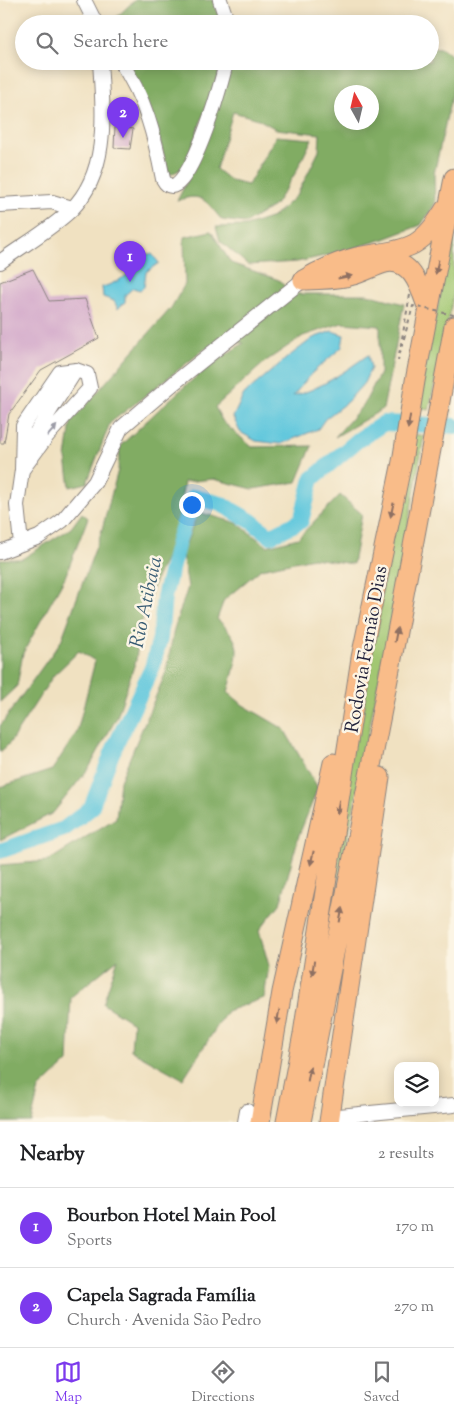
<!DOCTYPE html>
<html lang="en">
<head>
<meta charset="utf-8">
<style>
  body { margin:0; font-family:"Sorts Mill Goudy",serif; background:#f6f6f6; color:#202124 }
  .controls { position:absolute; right:15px; bottom:15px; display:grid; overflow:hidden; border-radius:10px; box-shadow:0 2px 12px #0003 }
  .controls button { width:45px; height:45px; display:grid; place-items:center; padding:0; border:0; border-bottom:1px solid #e0e0e0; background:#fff; color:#202124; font:25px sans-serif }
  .compass { position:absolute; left:334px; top:85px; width:45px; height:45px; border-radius:50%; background:#fff; box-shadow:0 2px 12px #0003; rotate:352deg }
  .you { position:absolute; left:191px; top:504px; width:18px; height:18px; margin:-12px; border:4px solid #fff; border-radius:50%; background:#1a73e8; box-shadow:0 0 0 8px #1a73e833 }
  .badge { display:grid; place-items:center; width:32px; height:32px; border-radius:50%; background:#7c3aed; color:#fff; font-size:16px; font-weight:700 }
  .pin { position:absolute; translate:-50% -41px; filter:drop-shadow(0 1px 2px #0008) }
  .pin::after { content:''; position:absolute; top:26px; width:18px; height:15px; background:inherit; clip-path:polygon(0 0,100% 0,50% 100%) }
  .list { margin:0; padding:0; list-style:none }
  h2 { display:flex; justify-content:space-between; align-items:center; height:65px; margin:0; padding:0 20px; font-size:21px }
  h2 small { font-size:16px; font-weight:400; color:#757577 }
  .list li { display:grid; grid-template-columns:32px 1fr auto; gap:15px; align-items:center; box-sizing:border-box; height:80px; padding:0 20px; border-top:1px solid #e0e0e0 }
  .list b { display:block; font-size:19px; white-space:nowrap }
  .list p { margin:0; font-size:16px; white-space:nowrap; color:#757577 }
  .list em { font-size:16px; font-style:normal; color:#757577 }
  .icon { flex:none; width:28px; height:28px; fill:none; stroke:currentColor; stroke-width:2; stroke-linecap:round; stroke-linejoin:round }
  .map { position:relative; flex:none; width:454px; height:1122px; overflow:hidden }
  .search { position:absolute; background:#fff; box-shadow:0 2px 12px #0003; left:15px; right:15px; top:15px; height:55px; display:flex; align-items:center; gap:12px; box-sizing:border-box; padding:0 18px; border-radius:28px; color:#757577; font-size:19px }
  .sheet { height:225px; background:#fff }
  nav { display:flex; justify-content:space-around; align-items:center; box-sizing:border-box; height:70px; border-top:1px solid #e0e0e0; background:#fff; font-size:14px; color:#757577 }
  nav a { display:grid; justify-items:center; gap:2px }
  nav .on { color:#7c3aed }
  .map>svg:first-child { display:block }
  .green { fill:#a2c772; stroke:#627456 }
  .forest { fill:#81ac64; stroke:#526750; fill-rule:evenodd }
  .water { fill:#60c7dd; stroke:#41748c }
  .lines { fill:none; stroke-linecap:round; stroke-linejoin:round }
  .river { stroke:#60c7dd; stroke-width:16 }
  .building { fill:#cfa2c8 }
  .minor-casing { stroke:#89827e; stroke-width:16 }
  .highway-casing { stroke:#89827e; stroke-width:21 }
  .minor { stroke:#fff; stroke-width:14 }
  .highway { stroke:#f9bc89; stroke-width:19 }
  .path-bridge { stroke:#89827e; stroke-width:2; stroke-dasharray:4 4; stroke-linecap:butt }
  .oneway { fill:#8e6f62 }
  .oneway2 { fill:#9c9ca7 }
  .labels { text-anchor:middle; stroke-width:5; stroke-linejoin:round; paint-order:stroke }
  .street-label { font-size:19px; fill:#22223b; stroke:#fcf5e5 }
  .water-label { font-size:20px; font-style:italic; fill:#385c74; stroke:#fcf5e5 }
</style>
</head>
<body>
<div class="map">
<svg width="454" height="1122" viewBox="0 0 454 1122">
  <rect width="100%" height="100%" fill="#fcf5e5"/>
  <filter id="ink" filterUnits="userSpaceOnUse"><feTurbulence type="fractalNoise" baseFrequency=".02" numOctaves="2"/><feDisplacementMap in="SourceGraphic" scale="10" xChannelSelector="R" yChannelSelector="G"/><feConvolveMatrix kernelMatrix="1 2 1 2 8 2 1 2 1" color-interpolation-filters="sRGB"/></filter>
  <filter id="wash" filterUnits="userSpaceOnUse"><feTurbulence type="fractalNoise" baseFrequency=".0096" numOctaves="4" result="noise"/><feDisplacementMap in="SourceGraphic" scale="20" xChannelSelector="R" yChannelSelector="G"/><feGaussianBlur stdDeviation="1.12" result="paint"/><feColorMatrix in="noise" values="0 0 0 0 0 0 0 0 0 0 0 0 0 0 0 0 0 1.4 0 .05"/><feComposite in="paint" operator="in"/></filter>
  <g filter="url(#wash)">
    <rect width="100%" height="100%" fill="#f0e1c1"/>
    <!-- green -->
    <path class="green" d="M454 227V292L429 410 417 407Z
      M412 434 424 436 398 581 315 1006 346 775Z"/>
    <!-- forest -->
    <path class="forest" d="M135 0H214L221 24H109Z
      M430 47 441 48 454 57 453 89 434 174 435 204 421 225 384 239 338 253 297 262 248 265 220 241 216 227 246 226 273 217 297 195 319 151 320 134 276 129 258 119 233 112 216 169 231 181 248 185 276 136 312 139 296 172 275 205 246 223 222 220C206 202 203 191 177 201L189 177 232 61H430ZM342 92H372V122H342Z
      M126 61H219L218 76 184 168 169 175 155 122Z
      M211 231 231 263 279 280 292 294H367L404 304 383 409 335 437 364 404 380 373V326L342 323 303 336 266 361 215 407 223 422 252 447 312 446 297 482 253 489 213 479 184 482 175 540 157 576 140 627 136 660 117 717 89 768 53 813 0 840V787L52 770 77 732 95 661 79 651 53 676 9 744 0 752V726L61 641 101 533 118 470 120 446C159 410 198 370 244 343L225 340 205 349 110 423 87 483 70 487 66 458 71 422 171 308 185 284 184 237Z
      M340 495 362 514 353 564 313 558 261 569 224 600 217 619C225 626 235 636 237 648 238 659 231 681 228 692L243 705 284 729 318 788 299 835 280 904 259 930 269 966 264 998 227 1011 183 1079 131 1050 133 1023 103 1004 118 959 71 997 68 1062 39 1089 31 1122H0V865L48 861 116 818 120 781 166 672 174 629 188 587 182 554 198 512 237 523 267 546 298 538Z
      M82 513 88 518 65 577 23 653 17 686 0 702V559H22L71 528Z"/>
    <!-- water -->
    <path class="water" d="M143 254H152L159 263 146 272 144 287 140 290 133 288 125 295V302L118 309 114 301 103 297 102 287C113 285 135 272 140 262 142 260 142 257 143 254Z
      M332 331 344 335 342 347 312 373 293 396C321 389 345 371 368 355L371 368 364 383 348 401 325 419 318 429 281 444 256 441 240 432 233 417 244 394 288 357 313 338Z"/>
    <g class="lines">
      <!-- river -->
      <path class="river" d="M0 851 64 829 91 808 112 753 152 668 160 638 164 597 179 538 194 497 221 504 251 521 270 536 301 521 312 479 358 440 384 423 454 426"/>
    </g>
    <g id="blocks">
      <!-- building -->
      <path class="building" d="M115 126 133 129 130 149 114 148Z
        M33 269 49 301 85 299 99 338 41 370 9 414 4 443H0V282Z"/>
    </g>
  </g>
  <g filter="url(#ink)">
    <use href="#blocks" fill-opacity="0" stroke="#89827e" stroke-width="1"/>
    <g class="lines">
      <defs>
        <path id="minor" d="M84 0 96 24
          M220 0 228 24
          M120 61C145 97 155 137 163 179 184 219 225 74 226 61
          M0 205 52 202 72 208
          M0 262C23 245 50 230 71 210 110 171 103 112 100 61
          M23 453 76 370
          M21 544 17 505 22 470 23 426 60 372 76 370 87 374 90 388 47 436 22 470
          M0 552 39 537 62 521 95 482 121 428 174 383 303 280
          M339 1116 454 1105
          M245 1122 247 1111"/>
        <path id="highway" d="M303 280C320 270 337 262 357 257 375 253 397 253 414 244 428 236 436 223 445 209
          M307 280C322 279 338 280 353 275 364 272 374 266 385 263 412 257 421 290 428 309
          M260 1122 282 992 333 763
          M286 1122 303 1034 361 658 402 462 415 381 454 178
          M301 1122 391 664 454 326
          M329 1122 380 777"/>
      </defs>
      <!-- minor casing -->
      <use href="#minor" class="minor-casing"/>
      <!-- highway casing -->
      <use href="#highway" class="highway-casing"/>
      <!-- minor -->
      <use href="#minor" class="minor"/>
      <!-- highway -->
      <use href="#highway" class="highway"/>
      <!-- path-bridge -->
      <path class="path-bridge" d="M410 295 398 360 413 306 454 315"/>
    </g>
    <!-- one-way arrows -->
    <defs><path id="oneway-solid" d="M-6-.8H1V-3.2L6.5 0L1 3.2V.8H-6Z" transform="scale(1.25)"/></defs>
    <g class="oneway">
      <use href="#oneway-solid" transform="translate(437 267) rotate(101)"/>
      <use href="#oneway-solid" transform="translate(345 277) rotate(-11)"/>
      <use href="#oneway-solid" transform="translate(409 422) rotate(99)"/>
      <use href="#oneway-solid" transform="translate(392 510) rotate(102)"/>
      <use href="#oneway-solid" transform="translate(396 635) rotate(-79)"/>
      <use href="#oneway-solid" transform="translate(338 807) rotate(99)"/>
      <use href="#oneway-solid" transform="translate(312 858) rotate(103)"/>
      <use href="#oneway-solid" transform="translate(341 915) rotate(-79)"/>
      <use href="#oneway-solid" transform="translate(313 968) rotate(99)"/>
      <use href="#oneway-solid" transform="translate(278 1017) rotate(100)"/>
      <use href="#oneway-solid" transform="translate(309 1074) rotate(-80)"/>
    </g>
    <use class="oneway2" href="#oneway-solid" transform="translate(52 431) rotate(-49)"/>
  </g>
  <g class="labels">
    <!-- street labels -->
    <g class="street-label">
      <text transform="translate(365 649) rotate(-80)" y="7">Rodovia Fernão Dias</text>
    </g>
    <!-- water labels -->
    <g class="water-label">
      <text transform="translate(145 602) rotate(-78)" y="7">Rio Atibaia</text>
    </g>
  </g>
</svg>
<div class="controls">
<button><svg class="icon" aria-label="layers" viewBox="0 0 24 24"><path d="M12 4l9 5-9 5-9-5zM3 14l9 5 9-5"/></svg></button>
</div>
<svg class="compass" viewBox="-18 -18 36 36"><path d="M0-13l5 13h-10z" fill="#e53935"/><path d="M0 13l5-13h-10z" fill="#757577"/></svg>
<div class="you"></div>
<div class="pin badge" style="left:130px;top:282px">1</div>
<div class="pin badge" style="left:123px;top:138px">2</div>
<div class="search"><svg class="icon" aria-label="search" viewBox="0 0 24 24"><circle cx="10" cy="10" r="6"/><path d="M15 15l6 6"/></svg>Search here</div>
</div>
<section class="sheet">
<h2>Nearby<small>2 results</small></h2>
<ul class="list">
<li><span class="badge">1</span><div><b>Bourbon Hotel Main Pool</b><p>Sports</p></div><em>170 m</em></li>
<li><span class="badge">2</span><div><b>Capela Sagrada Família</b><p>Church · Avenida São Pedro</p></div><em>270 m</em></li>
</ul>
</section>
<nav>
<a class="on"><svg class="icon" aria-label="map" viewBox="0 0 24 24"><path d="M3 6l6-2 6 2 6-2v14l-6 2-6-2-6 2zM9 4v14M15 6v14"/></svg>Map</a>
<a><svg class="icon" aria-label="directions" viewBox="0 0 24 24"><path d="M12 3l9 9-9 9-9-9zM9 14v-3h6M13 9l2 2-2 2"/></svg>Directions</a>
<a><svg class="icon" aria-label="saved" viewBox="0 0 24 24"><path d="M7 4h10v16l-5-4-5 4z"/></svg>Saved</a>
</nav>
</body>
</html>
